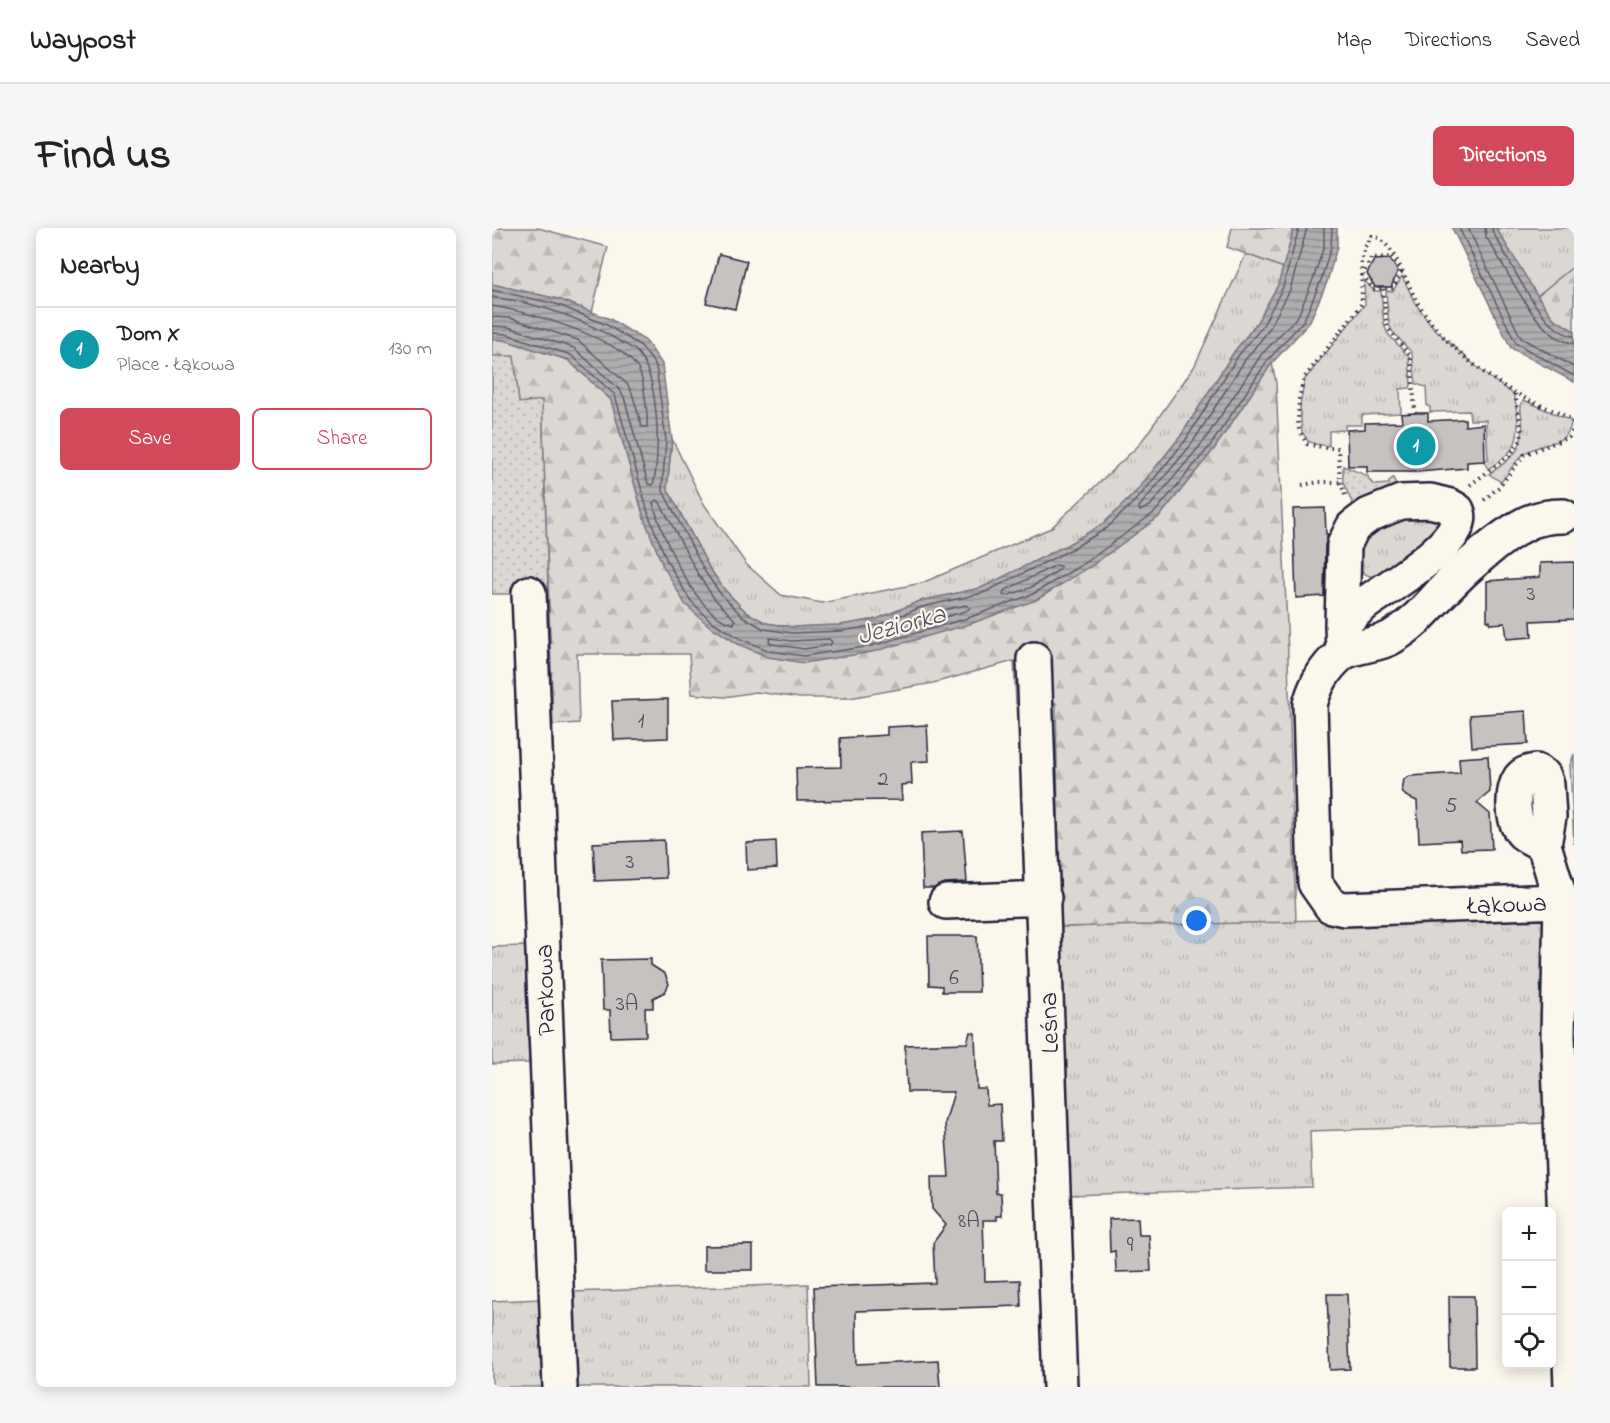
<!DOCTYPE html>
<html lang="en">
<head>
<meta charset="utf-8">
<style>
  body { margin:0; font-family:"Indie Flower",sans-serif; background:#f6f6f6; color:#222 }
  .controls { position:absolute; right:18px; bottom:18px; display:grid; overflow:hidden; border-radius:9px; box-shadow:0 3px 15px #0003 }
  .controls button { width:54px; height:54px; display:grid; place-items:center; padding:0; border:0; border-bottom:2px solid #e0e0e0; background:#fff; color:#222; font:30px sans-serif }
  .you { position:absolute; left:705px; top:693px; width:21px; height:21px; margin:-15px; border:4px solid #fff; border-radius:50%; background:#1a73e8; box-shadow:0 0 0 9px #1a73e833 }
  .badge { display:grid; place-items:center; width:39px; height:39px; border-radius:50%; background:#d1495b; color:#fff; font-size:20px; font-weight:700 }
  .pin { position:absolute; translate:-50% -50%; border:3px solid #fff; box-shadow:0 2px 6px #0006 }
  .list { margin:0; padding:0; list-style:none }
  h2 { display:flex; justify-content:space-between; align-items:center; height:78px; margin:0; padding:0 24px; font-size:26px }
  h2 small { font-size:20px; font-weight:400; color:#767676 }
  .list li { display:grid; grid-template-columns:39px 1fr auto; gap:18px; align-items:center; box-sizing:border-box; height:84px; padding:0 24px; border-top:2px solid #e0e0e0 }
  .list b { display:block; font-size:22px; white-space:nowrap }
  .list p { margin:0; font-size:20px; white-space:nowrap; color:#767676 }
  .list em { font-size:20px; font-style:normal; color:#767676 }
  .actions { display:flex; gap:12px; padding:18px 24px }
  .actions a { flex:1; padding:14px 0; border:2px solid #d1495b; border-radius:9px; text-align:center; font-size:21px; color:#d1495b }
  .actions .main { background:#d1495b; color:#fff }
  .icon { flex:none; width:33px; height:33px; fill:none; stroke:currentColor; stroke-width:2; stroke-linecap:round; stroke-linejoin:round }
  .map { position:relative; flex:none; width:1082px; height:1159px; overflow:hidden; border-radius:9px }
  header { display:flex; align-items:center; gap:36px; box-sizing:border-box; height:84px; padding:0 30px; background:#fff; border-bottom:2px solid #e0e0e0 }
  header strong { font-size:28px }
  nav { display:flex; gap:33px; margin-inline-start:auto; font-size:21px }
  .intro { display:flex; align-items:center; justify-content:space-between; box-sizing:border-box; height:144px; padding:0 36px }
  h1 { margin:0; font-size:42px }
  .button { padding:15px 27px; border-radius:9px; background:#d1495b; color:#fff; font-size:21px; font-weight:700 }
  main { display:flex; gap:36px; padding:0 36px }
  aside { flex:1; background:#fff; border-radius:9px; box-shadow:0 3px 15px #0003 }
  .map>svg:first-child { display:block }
  .grass { fill:url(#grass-tufts); stroke:#7e7d87; stroke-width:1.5 }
  .forest { fill:url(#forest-firs); stroke:#7e7d87; stroke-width:1.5 }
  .garden { fill:url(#garden-dots); stroke:#7e7d87; stroke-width:1.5 }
  .water { fill:url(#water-rules); stroke:#787681; stroke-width:1.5 }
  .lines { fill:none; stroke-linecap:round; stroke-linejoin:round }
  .shore { stroke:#5b5a6a; stroke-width:1.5 }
  .building { fill:#c6c2c0; stroke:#22223b; stroke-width:1.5 }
  .minor-casing { stroke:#22223b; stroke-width:38 }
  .path { stroke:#22223b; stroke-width:4; stroke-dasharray:1.5 4.5; stroke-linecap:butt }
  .minor { stroke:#fbf7ec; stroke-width:33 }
  .labels { text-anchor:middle; stroke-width:4.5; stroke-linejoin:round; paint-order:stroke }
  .number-label { font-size:22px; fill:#4b4a5c }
  .street-label { font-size:26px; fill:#22223b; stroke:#fbf7ec }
  .water-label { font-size:27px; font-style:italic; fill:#545364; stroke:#fbf7ec }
</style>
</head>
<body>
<header>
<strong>Waypost</strong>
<nav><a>Map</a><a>Directions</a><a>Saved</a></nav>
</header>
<div class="intro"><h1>Find us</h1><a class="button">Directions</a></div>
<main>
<aside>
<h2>Nearby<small></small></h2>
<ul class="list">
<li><span class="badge" style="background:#0f9aa8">1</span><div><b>Dom X</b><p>Place · Łąkowa</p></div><em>130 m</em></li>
</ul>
<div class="actions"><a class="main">Save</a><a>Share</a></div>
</aside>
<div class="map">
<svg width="1082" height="1159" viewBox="0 0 1082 1159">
  <defs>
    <pattern id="grass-tufts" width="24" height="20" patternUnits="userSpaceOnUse" patternTransform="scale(1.5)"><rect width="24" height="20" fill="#dbd8d3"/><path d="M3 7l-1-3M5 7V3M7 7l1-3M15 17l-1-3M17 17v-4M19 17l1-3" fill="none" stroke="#bcb9b6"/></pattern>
    <pattern id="forest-firs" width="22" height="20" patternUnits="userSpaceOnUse" patternTransform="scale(1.5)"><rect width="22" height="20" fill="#dbd8d3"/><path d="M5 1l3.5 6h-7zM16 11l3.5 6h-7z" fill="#bcb9b6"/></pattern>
    <pattern id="garden-dots" width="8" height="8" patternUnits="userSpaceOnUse" patternTransform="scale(1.5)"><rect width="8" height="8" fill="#dbd8d3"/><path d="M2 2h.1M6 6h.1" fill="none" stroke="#bcb9b6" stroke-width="1.8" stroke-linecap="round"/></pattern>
    <pattern id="water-rules" width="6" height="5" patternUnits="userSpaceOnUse" patternTransform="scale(1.5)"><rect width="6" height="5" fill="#b1aeb0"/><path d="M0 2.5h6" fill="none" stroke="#908d90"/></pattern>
  </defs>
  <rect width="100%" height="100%" fill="#fbf7ec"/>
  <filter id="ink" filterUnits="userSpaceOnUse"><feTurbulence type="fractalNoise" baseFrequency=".0167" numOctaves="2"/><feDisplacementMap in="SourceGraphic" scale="12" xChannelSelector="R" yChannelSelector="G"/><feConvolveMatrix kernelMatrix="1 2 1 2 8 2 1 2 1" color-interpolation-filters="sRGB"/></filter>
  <g filter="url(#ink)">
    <!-- grass -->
    <path class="grass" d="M1004 0H1082V38L1045 68Z
      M754 26 792 40 786 57 764 96 742 124 688 209 643 265 611 296 575 317 489 360 428 373 385 391 349 397 300 399 274 395 254 384 232 361 218 341 175 260 180 211 212 276 254 336 289 367 330 375 430 355 559 300 647 217 702 139Z
      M910 48 924 76 938 95 953 111 994 147 1021 166C1024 172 1024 178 1025 185 1029 215 1022 224 996 241L992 234 996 231 994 192H978L977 183 938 184V179L935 178 934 159 924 156 920 125 900 103 897 96 894 63H901Z
      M872 52 882 63H889L892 97 896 106 917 129 919 157 918 160 908 161 909 185 870 187V197H853V202L837 203V218L823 216 816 213 810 204 808 178 810 166 813 151 873 76Z
      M1032 172 1079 193C1079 218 1049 214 1033 225 1023 232 1017 245 1009 254L997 246C1020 231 1034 220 1030 191 1029 183 1027 178 1032 172Z
      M948 282 954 295 889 348C857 354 869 316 872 299Z
      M1056 686 1057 895 818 903 820 959 578 967 568 699Z
      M33 718 37 835 0 836V719Z
      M316 1056 319 1159H81L78 1064Z
      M50 1071 52 1159H0V1073Z"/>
    <!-- forest -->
    <path class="forest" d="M0 0H46L116 19 100 84 66 71 0 56Z
      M740 0H802L792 40 735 19Z
      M1082 38V103L1061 90 1045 68Z
      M0 111 12 112 76 132 119 172 152 290 246 416 544 372 599 338 668 288 722 221 780 135 784 155 795 398 804 694 568 699 564 475 524 476 522 433 441 455 357 470H308L264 464 232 469 200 466 197 426H85L87 495 61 497 50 172 27 175 22 129 0 128Z
      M1082 526V616L1078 537Z"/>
    <!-- garden -->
    <path class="garden" d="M0 128H22L27 175 50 172 56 362 20 366H0Z
      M851 238 876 248 877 252 883 257 897 256V253L901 250 904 256 902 263 862 279 851 254Z"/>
    <!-- water -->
    <path class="water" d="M802 0H845V19L835 54 817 95 780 135 722 221 668 288 599 338 544 372 478 396 380 424 312 435 276 429 246 416 216 397 193 376 170 336 152 290 119 172 76 132 12 112 0 111V56L66 71 118 91 154 113 170 136 176 182 180 211 175 260 218 341 232 361 254 384 274 395 300 399 349 397 385 391 428 373 489 360 575 317 611 296 643 265 688 209 742 124 764 96 786 57Z
      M960 0H1004L1045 67 1061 90 1082 103V154L1019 120Z"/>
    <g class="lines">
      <!-- shore -->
      <path class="shore" d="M815 0 798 62 776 103 753 132 699 217 647 279 648 283 658 278 712 213 769 127 806 88 822 49 832 18V0
        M967 0 1024 115 1082 148
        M976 0 1029 110 1082 139
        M993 0 994 9C1014 37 1044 113 1082 115
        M1000 0 1001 5C1019 32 1048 104 1082 108
        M0 62 64 76 115 97 149 118 164 138 170 183 174 212 170 261 213 344 228 365 250 388 272 401 300 405 350 403 386 397 430 379 491 365 578 322 615 300 647 269 693 213 746 128 770 99 791 59 807 0
        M0 69C45 75 91 91 129 114 134 117 141 120 145 124 167 147 169 227 161 257L156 256 132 169 128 162 82 120 16 99 0 98
        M0 78C34 83 135 111 148 145 152 155 156 188 155 199H150L140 165 136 157 86 112 18 90 0 89
        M0 105 14 106 79 127 123 167 157 288 175 333 198 372 219 393 249 411 278 423 312 428 379 418 476 390 541 366 596 333 663 284 718 218 776 132 812 92 829 52 839 19 840 0
        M164 272 167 273 207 348 222 370 243 392 242 396C204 389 170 309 161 275Z
        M564 337 568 338 567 342 538 360 514 368 511 367 512 363Z
        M474 377 478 380 474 383 415 400 412 398 413 394 433 386Z
        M278 410 300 413 337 411 340 414 338 417 312 421 280 416 277 414Z"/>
    </g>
    <!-- building -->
    <path class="building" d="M227 26 255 33 243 81 214 75Z
      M898 31 906 43 899 59H883L875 46 882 32Z
      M923 185H936V193L973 191V198L992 196 993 233 975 234V240L925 244H875V238H856L855 202 873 201V195L910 194 909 186Z
      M833 280 834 306H836L833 317 832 368 804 370 801 281Z
      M1082 334V391L1039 393 1040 409 1015 411 1013 395 998 396V393H995V353L1048 349V335Z
      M176 471V510L122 512 120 473Z
      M1034 483 1036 516 980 519 978 487Z
      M435 497 437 533 419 534 420 556 409 557 410 572 305 573 304 540 349 539 348 510 395 507V499Z
      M996 528 998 564 985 575 998 586 1000 621 969 622 968 612 927 614 925 573 914 568 910 564 912 551 918 548 968 545 967 530Z
      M471 603 475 654 453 655 443 660H431L429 605Z
      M172 612 174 650 103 653 101 615Z
      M284 613 285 640 255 642 254 615Z
      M436 708H485L487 764H450V758L437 757Z
      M159 731V737L173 746 177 756 173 764 161 770V780H153L154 808 119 809 118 782H111L109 732Z
      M478 804 483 805 485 861H494L495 877 508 876 510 913H502L504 965H509L510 988H505V992H491L493 1053 528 1052 529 1078 364 1083 365 1136 446 1132 448 1159H326L322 1059 443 1055 441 1015 454 997 440 981 439 949H457L453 895 462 864H415L413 817 475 815Z
      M646 990 647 1007H657L659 1043 624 1044 623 1023 618 1024 617 991Z
      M261 1017V1042H212V1018Z
      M835 1066H855L858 1141 838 1142Z
      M957 1068H982L983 1139H958Z"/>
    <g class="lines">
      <defs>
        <path id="minor" d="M1071 288C1059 288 1046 290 1035 295 1007 309 972 341 950 364 934 381 921 397 900 409 886 418 860 417 848 427 832 441 824 456 818 476L823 655 839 678 852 681 1069 673 1066 807 1079 1159
          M37 365 68 1159
          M850 397C857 390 863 383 871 377 890 362 980 312 965 282L958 278 938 273 909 274 877 287 861 299 852 317 850 397 851 424
          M542 431 568 1159
          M1052 617C1045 613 1037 610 1031 605 1020 594 1019 563 1028 550 1032 545 1038 544 1044 543L1052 548 1055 557 1057 589 1052 617 1069 673
          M454 674 552 670"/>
      </defs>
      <!-- minor casing -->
      <use href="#minor" class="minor-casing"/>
      <!-- path -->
      <path class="path" d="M899 29 909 44 901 60 881 61 871 47 879 30Z
        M891 61 895 99 919 129 923 185
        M810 257 827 254H848
        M978 257 1017 228 1029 212 1030 204 1023 166
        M853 267 848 254 846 220H834L815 216 807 202 806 193 807 171 812 150 867 80 870 75 869 34 873 19 880 8C899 9 915 55 923 70 927 78 933 85 938 93 961 123 1004 157 1039 173 1052 179 1067 184 1080 192L1082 197
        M992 272 1008 258 1032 227 1077 209 1082 200"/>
      <!-- minor -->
      <use href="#minor" class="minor"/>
    </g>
  </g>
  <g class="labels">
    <!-- number labels -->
    <g class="number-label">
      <text x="1039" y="372">3</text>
      <text x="149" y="499">1</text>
      <text x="391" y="557">2</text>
      <text x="959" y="584">5</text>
      <text x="138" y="640">3</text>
      <text x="462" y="756">6</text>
      <text x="135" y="782">3A</text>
      <text x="477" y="999">8A</text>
      <text x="638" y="1023">9</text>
    </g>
    <!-- street labels -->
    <g class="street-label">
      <text transform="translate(1015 675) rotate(-2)" y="9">Łąkowa</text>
      <text transform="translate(52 762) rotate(-92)" y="9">Parkowa</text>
      <text transform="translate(556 795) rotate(-92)" y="9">Leśna</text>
    </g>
    <!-- water labels -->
    <g class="water-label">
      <text transform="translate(409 396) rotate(-15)" y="9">Jeziorka</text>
    </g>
  </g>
</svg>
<div class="controls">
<button>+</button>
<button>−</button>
<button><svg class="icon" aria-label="locate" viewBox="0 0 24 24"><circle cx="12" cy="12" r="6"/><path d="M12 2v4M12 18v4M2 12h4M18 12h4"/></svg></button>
</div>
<div class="you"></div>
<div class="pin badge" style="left:924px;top:218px;background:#0f9aa8">1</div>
</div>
</main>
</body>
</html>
